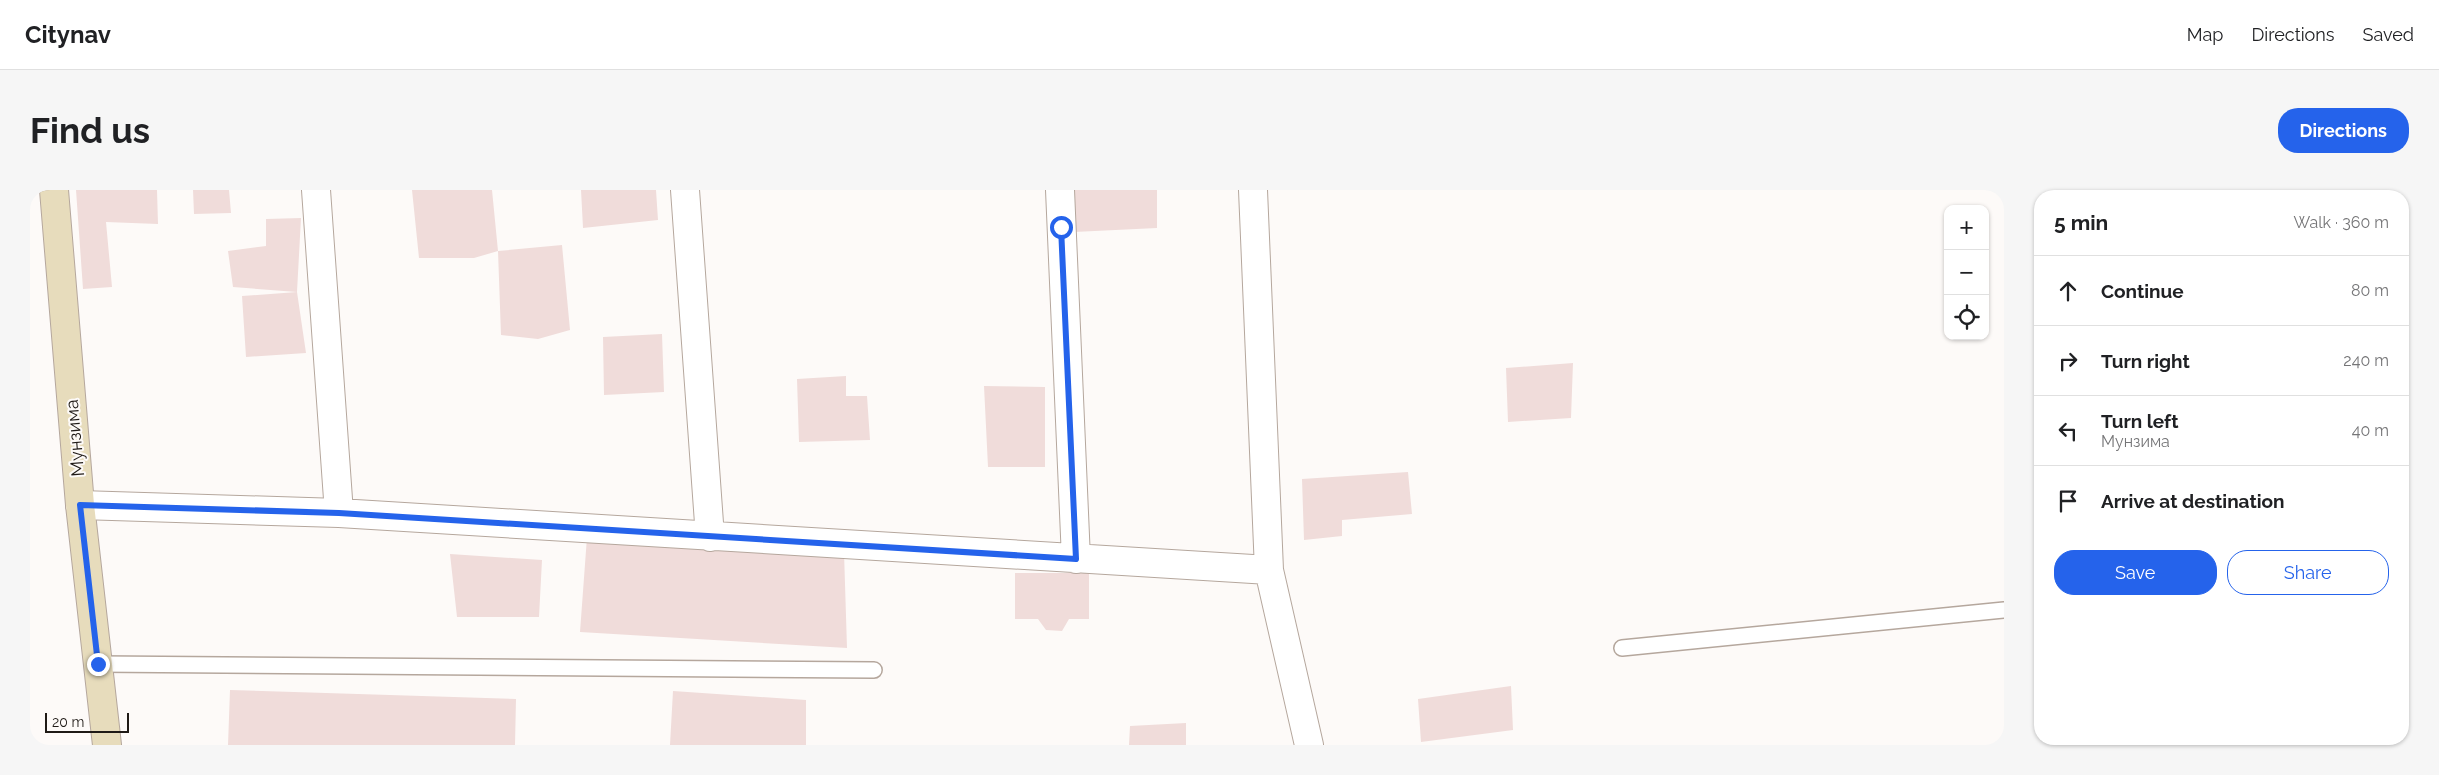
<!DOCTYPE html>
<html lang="en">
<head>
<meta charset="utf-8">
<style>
  body { margin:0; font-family:Raleway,sans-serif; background:#f6f6f6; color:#202124 }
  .controls { position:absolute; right:15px; top:15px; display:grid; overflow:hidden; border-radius:10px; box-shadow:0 1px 4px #0004 }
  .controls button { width:45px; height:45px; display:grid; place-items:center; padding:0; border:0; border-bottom:1px solid #e0e0e0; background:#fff; color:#202124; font:25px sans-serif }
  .scale { position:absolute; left:15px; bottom:12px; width:84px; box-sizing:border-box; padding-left:5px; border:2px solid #1f1a16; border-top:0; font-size:14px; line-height:18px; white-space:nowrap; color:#1f1a16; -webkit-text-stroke:4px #fdfaf8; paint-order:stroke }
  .stop { position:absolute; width:15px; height:15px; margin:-11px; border:4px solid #2563eb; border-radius:50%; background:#fff }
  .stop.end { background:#2563eb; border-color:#fff; box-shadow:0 1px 5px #0008 }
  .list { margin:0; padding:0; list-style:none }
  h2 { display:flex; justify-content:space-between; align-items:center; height:65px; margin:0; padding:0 20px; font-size:21px }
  h2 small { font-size:16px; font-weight:400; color:#757577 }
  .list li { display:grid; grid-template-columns:32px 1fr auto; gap:15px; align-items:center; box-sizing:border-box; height:70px; padding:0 20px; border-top:1px solid #e0e0e0 }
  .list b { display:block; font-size:19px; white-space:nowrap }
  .list p { margin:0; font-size:16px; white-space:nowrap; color:#757577 }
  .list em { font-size:16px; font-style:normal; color:#757577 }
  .actions { display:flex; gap:10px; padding:15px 20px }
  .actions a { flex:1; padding:11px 0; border:1px solid #2563eb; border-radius:20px; text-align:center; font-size:18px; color:#2563eb }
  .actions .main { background:#2563eb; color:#fff }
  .icon { flex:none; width:28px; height:28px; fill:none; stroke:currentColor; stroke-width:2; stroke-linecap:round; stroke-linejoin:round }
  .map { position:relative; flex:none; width:1974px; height:555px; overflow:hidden; border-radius:20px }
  header { display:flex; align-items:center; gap:30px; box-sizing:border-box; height:70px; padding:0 25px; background:#fff; border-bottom:1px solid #e0e0e0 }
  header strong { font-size:24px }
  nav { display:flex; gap:28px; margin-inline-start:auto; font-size:18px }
  .intro { display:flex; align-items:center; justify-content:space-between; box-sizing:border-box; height:120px; padding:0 30px }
  h1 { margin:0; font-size:35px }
  .button { padding:12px 22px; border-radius:20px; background:#2563eb; color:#fff; font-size:18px; font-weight:700 }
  main { display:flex; gap:30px; padding:0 30px }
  aside { flex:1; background:#fff; border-radius:20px; box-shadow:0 1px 4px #0004 }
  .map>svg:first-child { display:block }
  .building { fill:#f0dcda }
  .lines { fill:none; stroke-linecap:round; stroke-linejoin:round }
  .lane-casing { stroke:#b5a79d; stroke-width:18 }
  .street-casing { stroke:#b5a79d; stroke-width:30 }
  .secondary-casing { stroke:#b5a79d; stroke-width:30 }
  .lane { stroke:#fff; stroke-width:15 }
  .street { stroke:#fff; stroke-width:28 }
  .secondary { stroke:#e7dcbc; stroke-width:28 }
  .route { stroke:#2563eb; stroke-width:6 }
  .labels { text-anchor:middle; stroke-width:4; stroke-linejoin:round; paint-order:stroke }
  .street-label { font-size:18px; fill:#1f1a16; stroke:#fdfaf8 }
</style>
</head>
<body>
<header>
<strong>Citynav</strong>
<nav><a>Map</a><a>Directions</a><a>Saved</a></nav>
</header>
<div class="intro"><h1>Find us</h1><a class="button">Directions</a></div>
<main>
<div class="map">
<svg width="1974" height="555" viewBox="0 0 1974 555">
  <rect width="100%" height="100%" fill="#fdfaf8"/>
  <!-- building -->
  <path class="building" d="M46 0H127L128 34 76 32 82 97 53 99Z
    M163 0H199L201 23 164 24Z
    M382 0H462L468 61 444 68H389Z
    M551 0H626L628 30 553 38Z
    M1043 0H1127V38L1044 42Z
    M271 28 267 102 203 97 198 61 236 56V29Z
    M532 55 540 140 508 149 471 145 468 61Z
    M267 102 276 163 216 167 212 106Z
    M632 144 634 202 574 205 573 147Z
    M1543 173 1541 228 1478 232 1476 178Z
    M816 186V206H837L840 250 769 252 767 189Z
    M954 196 1015 197V277H958Z
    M1378 282 1382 324 1312 330V346L1274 350 1272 289Z
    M557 347 814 362 817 458 550 442Z
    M420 364 512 370 509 427H427Z
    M985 383H1059V429H1039L1032 441 1016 440 1008 429H985Z
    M1481 496 1483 540 1391 552 1388 509Z
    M200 500 486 509 485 555H198Z
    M643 501 776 510V555H640Z
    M1156 533V555H1099L1100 536Z"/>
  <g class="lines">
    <defs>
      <path id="lane" d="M1592 458 1974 420
        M68 474 844 480"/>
      <path id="street" d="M655 0 680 347
        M1030 0 1046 369
        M1223 0 1239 380 1279 555
        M50 315 309 323 286 0
        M309 323 1239 380"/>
      <path id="secondary" d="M24 0 50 315 77 555"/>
    </defs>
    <!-- lane casing -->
    <use href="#lane" class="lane-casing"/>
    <!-- street casing -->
    <use href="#street" class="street-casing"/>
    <!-- secondary casing -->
    <use href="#secondary" class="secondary-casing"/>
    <!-- lane -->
    <use href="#lane" class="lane"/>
    <!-- street -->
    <use href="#street" class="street"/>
    <!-- secondary -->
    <use href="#secondary" class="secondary"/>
  </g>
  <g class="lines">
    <!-- route -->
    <path class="route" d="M68 474 50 315 309 323 1046 369 1031 37"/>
  </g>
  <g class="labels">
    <!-- street labels -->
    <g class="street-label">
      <text transform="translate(45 248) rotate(-95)" y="6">Мунзима</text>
    </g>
  </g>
</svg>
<div class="controls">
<button>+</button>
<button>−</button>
<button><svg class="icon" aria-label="locate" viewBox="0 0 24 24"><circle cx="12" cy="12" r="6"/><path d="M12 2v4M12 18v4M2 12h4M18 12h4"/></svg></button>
</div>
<div class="scale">20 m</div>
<div class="stop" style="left:1031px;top:37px"></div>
<div class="stop end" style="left:68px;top:474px"></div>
</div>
<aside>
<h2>5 min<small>Walk · 360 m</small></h2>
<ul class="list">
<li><svg class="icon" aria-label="ahead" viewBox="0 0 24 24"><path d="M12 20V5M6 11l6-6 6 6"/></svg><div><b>Continue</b></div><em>80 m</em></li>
<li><svg class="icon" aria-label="right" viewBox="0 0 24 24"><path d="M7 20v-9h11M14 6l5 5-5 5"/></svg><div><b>Turn right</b></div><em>240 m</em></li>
<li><svg class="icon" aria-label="left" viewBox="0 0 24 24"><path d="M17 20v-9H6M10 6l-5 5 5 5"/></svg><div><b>Turn left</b><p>Мунзима</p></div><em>40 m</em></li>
<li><svg class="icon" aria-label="arrive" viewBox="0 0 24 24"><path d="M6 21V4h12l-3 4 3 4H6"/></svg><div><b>Arrive at destination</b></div></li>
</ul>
<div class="actions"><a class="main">Save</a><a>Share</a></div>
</aside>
</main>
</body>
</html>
